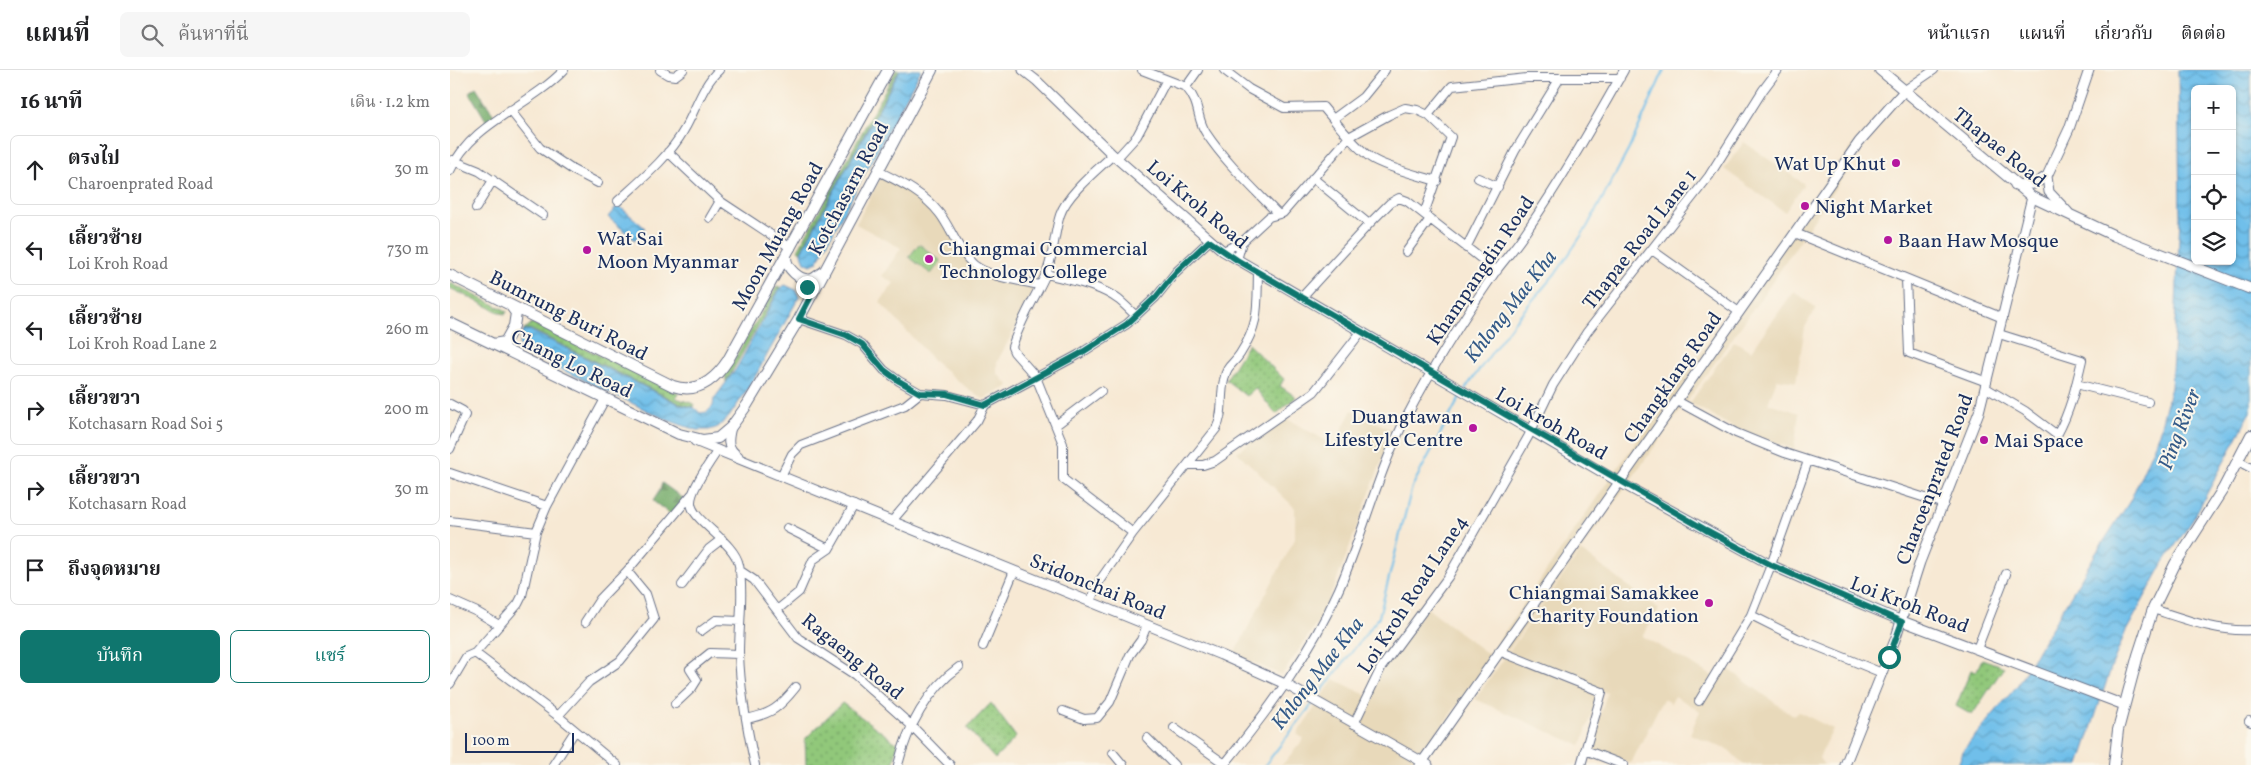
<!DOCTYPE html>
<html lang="th">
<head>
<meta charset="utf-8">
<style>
  body { margin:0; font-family:Vollkorn,"Noto Serif Thai",serif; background:#f6f6f6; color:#202124 }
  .controls { position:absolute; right:15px; top:15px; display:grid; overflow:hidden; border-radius:8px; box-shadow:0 1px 4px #0004 }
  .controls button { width:45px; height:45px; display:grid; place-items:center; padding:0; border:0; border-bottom:1px solid #e0e0e0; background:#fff; color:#202124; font:25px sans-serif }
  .scale { position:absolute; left:15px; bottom:12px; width:109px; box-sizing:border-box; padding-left:5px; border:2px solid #1b2f5e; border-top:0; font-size:14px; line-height:18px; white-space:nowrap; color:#1b2f5e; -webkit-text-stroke:4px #fbf7ec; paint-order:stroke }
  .stop { position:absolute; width:15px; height:15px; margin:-11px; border:4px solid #0f766e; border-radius:50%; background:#fff }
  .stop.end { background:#0f766e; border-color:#fff; box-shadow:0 1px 5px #0008 }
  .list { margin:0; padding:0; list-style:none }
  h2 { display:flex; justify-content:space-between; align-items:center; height:65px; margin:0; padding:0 20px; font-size:21px }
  h2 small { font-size:16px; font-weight:400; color:#757577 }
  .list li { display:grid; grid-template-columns:32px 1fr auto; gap:15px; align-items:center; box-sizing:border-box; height:70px; margin:0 10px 10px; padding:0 10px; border:1px solid #e0e0e0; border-radius:8px }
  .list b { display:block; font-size:19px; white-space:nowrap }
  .list p { margin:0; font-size:16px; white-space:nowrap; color:#757577 }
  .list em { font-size:16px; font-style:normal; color:#757577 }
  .actions { display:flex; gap:10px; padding:15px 20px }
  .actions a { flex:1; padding:11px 0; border:1px solid #0f766e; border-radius:8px; text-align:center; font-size:18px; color:#0f766e }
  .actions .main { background:#0f766e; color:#fff }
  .icon { flex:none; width:28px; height:28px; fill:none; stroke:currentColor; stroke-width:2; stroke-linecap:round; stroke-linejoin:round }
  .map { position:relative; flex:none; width:1801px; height:695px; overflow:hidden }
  header { display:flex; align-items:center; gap:30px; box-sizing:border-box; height:70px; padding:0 25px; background:#fff; border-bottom:1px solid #e0e0e0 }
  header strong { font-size:24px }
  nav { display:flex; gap:28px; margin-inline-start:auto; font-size:18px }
  .search { width:350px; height:45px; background:#f6f6f6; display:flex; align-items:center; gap:12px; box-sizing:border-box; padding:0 18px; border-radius:8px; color:#757577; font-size:19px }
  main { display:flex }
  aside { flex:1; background:#fff }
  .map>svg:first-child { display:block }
  .built { fill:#e8d9ba }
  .grass { fill:url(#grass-dots); stroke:#567c6c }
  .forest { fill:url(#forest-firs); stroke:#486e64 }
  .garden { fill:#91c87a; stroke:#567c6c }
  .water { fill:url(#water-waves); stroke:#4577a4; fill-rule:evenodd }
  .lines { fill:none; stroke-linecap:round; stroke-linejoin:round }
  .stream { stroke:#6fbfea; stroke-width:2 }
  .minor-casing { stroke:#687087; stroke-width:10 }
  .tertiary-casing { stroke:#687087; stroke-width:11 }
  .secondary-casing { stroke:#687087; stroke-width:12 }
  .minor { stroke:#fff; stroke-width:8 }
  .tertiary { stroke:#fff; stroke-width:9 }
  .secondary { stroke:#fff; stroke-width:10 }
  .route { stroke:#0f766e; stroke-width:6 }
  .poi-dot { fill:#b5179e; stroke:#fbf7ec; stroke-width:2 }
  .labels { text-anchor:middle; stroke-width:4; stroke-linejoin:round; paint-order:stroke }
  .street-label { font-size:20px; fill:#1b2f5e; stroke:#fbf7ec }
  .poi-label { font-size:20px; fill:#1b2f5e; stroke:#fbf7ec; text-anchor:start }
  .water-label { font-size:21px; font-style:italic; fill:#345a88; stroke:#fbf7ec }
</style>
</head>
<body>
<header>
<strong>แผนที่</strong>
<div class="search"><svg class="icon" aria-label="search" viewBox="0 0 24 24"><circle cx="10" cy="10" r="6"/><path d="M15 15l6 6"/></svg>ค้นหาที่นี่</div>
<nav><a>หน้าแรก</a><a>แผนที่</a><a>เกี่ยวกับ</a><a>ติดต่อ</a></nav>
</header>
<main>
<aside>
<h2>16 นาที<small>เดิน · 1.2 km</small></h2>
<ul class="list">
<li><svg class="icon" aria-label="ahead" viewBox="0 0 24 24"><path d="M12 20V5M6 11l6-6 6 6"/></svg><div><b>ตรงไป</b><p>Charoenprated Road</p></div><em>30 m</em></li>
<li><svg class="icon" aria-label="left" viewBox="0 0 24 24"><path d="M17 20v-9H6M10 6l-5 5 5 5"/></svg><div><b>เลี้ยวซ้าย</b><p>Loi Kroh Road</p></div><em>730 m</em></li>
<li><svg class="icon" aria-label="left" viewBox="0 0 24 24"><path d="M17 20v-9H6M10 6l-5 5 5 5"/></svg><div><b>เลี้ยวซ้าย</b><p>Loi Kroh Road Lane 2</p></div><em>260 m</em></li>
<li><svg class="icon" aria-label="right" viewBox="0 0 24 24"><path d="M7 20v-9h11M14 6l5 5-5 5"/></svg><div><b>เลี้ยวขวา</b><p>Kotchasarn Road Soi 5</p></div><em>200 m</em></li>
<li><svg class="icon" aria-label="right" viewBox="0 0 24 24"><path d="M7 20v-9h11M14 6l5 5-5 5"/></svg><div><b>เลี้ยวขวา</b><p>Kotchasarn Road</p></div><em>30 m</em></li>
<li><svg class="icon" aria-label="arrive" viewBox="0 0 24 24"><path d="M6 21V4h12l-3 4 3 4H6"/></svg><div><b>ถึงจุดหมาย</b></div></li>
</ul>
<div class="actions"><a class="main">บันทึก</a><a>แชร์</a></div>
</aside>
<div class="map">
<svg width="1801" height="695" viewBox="0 0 1801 695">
  <defs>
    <pattern id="grass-dots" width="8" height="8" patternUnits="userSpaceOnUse" patternTransform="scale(1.25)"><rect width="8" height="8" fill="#91c87a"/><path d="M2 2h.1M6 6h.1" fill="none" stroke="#76a367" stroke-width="1.8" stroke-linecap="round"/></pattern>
    <pattern id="forest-firs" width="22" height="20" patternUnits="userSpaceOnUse" patternTransform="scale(1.25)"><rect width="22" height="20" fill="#74ac6a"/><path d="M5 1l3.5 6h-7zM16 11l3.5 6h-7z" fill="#5e8c5a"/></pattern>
    <pattern id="water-waves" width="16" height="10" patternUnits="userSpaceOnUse" patternTransform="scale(1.25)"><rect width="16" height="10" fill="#6fbfea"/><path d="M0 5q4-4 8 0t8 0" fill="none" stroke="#5a9cc1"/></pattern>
  </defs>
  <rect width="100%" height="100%" fill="#fbf7ec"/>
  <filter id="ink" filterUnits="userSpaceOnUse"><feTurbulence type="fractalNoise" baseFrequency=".02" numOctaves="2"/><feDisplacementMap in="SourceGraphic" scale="10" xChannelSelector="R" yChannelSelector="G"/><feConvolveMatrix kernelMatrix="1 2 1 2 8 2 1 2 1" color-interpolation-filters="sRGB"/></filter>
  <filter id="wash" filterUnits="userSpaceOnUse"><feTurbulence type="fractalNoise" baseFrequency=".0096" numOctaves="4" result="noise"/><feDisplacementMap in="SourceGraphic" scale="20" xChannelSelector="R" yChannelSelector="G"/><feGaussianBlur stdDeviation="1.12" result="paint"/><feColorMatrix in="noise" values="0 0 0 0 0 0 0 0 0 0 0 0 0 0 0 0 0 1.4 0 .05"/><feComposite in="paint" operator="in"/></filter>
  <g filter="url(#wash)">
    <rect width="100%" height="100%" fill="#f7e9d4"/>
    <!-- built -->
    <path class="built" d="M1294 72 1354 114 1335 142 1274 99Z
      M1404 74 1411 80 1312 227 1052 589 1042 580 1163 404Z
      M431 107 457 118 477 132 491 149 519 194 547 212 584 219 571 247 547 292V303L559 316 534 329 522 322 485 292 430 232 444 213 432 206 451 178 406 154Z
      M1344 221 1366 238 1355 257 1346 312 1327 309 1318 333 1349 343 1344 379 1286 359 1240 333 1284 271 1301 281Z
      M902 340 945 362 932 390 885 515 871 547 832 605 784 584 845 469V438L787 382 835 348 884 375Z
      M1131 481 1209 539 1192 566 1266 608 1273 595 1343 646 1349 642 1383 659 1369 688 1374 695H1294L1279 680 1240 664 1250 641 1225 626 1221 633 1213 629 1181 693 1139 679 1157 623 1058 583Z
      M977 538 1042 587 963 695H832L854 669 847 664 884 609 918 626 933 598Z
      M1056 586 1142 620 1148 625 1131 676 1025 629Z"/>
    <!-- grass -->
    <path class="grass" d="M446 0H449L350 182 348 180Z
      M0 213 57 241 55 245 0 218Z
      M327 216 330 217 276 312 275 305Z
      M82 253 228 323 226 328 244 334V337L231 334 80 259 73 261Z
      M798 274 834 309 830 316 846 327 826 344 805 318 796 326 776 310Z
      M1532 589 1554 597 1522 645 1506 636 1521 600 1526 602Z
      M392 633 448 674 443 695H356L355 669Z
      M541 633 566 667 545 689 517 658Z"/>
    <!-- forest -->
    <path class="forest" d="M26 17 45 47 37 52 19 22Z
      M212 413 234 429 221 445 203 431 210 420Z"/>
    <!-- garden -->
    <path class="garden" d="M469 174 491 191 481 204 459 187Z"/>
    <!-- water -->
    <path class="water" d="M450 0H471L367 192 361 195 355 192 351 182Z
      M1728 0H1801V342L1742 451 1714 492 1675 563 1662 595 1629 695H1508L1514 679 1567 616 1646 483 1680 431 1708 367 1721 317 1726 235 1730 146ZM1745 19H1782V191H1745Z
      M168 135 195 158 185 170 158 147Z
      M335 215 346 220 349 227 301 314 279 347 268 357 259 360H246L217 350 73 281 69 274 73 262 79 260 231 335 245 338 250 343 257 342 263 336 264 329 286 299 330 219Z"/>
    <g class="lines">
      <!-- stream -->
      <path class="stream" d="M1015 319 1065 251 1109 199 1137 157 1179 79 1214 0
        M867 627 929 547 962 417 1011 325
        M815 695 863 633"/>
    </g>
  </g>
  <g filter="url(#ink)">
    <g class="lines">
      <defs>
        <path id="minor" d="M210 0 218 5 225 6 233 0
          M692 0 736 17 748 0
          M774 0 799 19 834 38 873 37 883 49 913 27 935 0
          M736 17C751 34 746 48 756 63 776 93 803 118 828 144
          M1455 20 1484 0
          M60 40 90 78 123 100 148 113
          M978 45 1002 16 1077 8H1170
          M883 49C894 62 906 77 921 88 934 97 970 106 987 111
          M218 82 270 131 341 178
          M663 85C647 100 617 124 610 145 604 164 604 185 596 204 585 228 570 251 562 277L564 282 586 307 613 374V409L683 463
          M667 88 687 66 716 11
          M2 90 29 101 93 145
          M0 101C22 52 79 37 114 0
          M428 101C450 112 474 123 490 144 502 160 508 181 524 195 541 208 569 210 589 215
          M863 108 919 154
          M1028 108 1048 117
          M168 131C191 110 219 87 234 60 245 42 252 15 269 0
          M26 138 43 110
          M260 148 270 131
          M1345 163 1553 248
          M1016 178 1065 81 1110 8
          M1202 180 1289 242
          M773 181 792 172 819 147 833 143 899 67 939 45 955 38 967 40 978 45 1001 67 974 144
          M956 182 980 149
          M787 190 792 172
          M596 204C619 210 649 215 669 230 675 235 681 241 686 246
          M1456 209 1459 283 1537 312
          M852 227 919 154 940 133 949 128 957 131 1047 201
          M349 249 396 265 412 274 434 300 449 311 470 323 497 325 535 335
          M1626 314 1698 332
          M1536 318 1575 341 1607 365C1620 342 1626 316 1632 290L1549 264
          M1227 331 1286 363 1335 383 1494 434
          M0 334 13 341 15 345 0 379
          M606 355 651 321
          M268 380C260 392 240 420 241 433 242 451 284 471 289 495 294 522 289 555 289 582 290 620 297 659 305 695
          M1788 391 1801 398
          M738 395H753L765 391 864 322 911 262
          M0 403 97 436
          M331 406 342 384 351 375 455 335 470 323
          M0 451 86 462
          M442 451 527 351 535 335 628 285 677 254 706 227 726 202 759 171
          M337 458 379 479
          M289 500 304 510 348 568 405 605 462 656 500 695
          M232 515 259 479 272 469
          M0 530 27 542 49 555
          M640 531 650 510 683 463 766 359C774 344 770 326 774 310 777 294 783 295 790 284 810 253 807 237 808 202
          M1703 539C1734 549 1767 562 1801 560
          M327 540 349 522 363 490 379 479 404 435
          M1301 545 1347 568 1432 603
          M135 552 150 529 177 501 242 424
          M251 561 266 550 290 551
          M533 576 564 501
          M1527 579 1556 504
          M1049 581 1152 622 1131 695
          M25 583 108 646 167 695
          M0 614 16 587 25 583 68 534 72 526 86 462 97 436 155 329
          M1249 631 1301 545 1321 495 1358 391
          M225 634 242 618 247 610 240 599 260 583 289 584
          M613 641 634 649 647 648 660 632 680 585 691 570 697 555
          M108 646 139 612 170 591 204 549 196 524 177 501
          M296 649C322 644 330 637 346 617
          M1799 651 1801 652
          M904 654 931 598 998 507 1078 367 1103 315 1137 262 1259 106 1313 20 1328 0
          M724 658 775 694
          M697 668 724 695
          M1135 680 1174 695
          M663 683 673 695
          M103 695 125 661
          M448 695C457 658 478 619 509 597
          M774 695C818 641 861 583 889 519 914 462 928 401 957 346 983 296 1014 247 1046 201 1055 189 1065 178 1073 166 1111 111 1142 57 1174 0"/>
        <path id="tertiary" d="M573 0 587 11 663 85 773 181 1169 412 1321 495 1366 515 1452 551 1674 635
          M1565 115 1584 114 1597 106
          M1618 142 1599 122 1597 106 1619 59 1639 0
          M281 357C278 369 276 378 288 386
          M245 371 771 585 835 614 978 695
          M970 695 1409 72 1455 20
          M1395 695 1445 570 1470 492 1529 342 1582 127"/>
        <path id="secondary" d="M1430 0 1582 127 1665 166 1801 219
          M336 187C336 198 350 212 362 209 366 208 369 204 373 202
          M0 205 223 316C247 324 265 310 278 290L438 0
          M0 253 229 364 253 370 268 368 281 357 297 335 349 249 482 0
          M43 274 55 272 64 256 66 243 60 235
          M1664 695 1668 660 1688 585 1703 539 1725 494 1773 419 1801 365"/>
      </defs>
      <!-- minor casing -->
      <use href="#minor" class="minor-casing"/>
      <!-- tertiary casing -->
      <use href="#tertiary" class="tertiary-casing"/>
      <!-- secondary casing -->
      <use href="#secondary" class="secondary-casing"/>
      <!-- minor -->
      <use href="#minor" class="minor"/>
      <!-- tertiary -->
      <use href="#tertiary" class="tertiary"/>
      <!-- secondary -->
      <use href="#secondary" class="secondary"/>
    </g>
  </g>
  <g class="lines" filter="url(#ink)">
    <!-- route -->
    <path class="route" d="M357 217 360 228 349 249 396 265 412 274 434 300 449 311 470 323 497 324 535 335 628 285 677 254 706 227 726 202 759 171 787 190 1256 460 1321 495 1452 552 1439 587"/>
  </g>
  <!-- markers -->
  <g class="poi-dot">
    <circle cx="1446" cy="93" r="5"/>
    <circle cx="1355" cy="136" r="5"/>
    <circle cx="1438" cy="170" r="5"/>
    <circle cx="137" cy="180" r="5"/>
    <circle cx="479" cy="189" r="5"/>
    <circle cx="1023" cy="358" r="5"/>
    <circle cx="1534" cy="370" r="5"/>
    <circle cx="1259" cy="533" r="5"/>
  </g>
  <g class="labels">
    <!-- street labels -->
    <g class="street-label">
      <text transform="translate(1550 77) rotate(39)" y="7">Thapae Road</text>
      <text transform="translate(398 118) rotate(-62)" y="7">Kotchasarn Road</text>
      <text transform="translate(748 134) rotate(40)" y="7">Loi Kroh Road</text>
      <text transform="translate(327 166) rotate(-61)" y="7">Moon Muang Road</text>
      <text transform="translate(1189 169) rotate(-52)" y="7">Thapae Road Lane 1</text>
      <text transform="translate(1030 200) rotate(-56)" y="7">Khampangdin Road</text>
      <text transform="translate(119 245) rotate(27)" y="7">Bumrung Buri Road</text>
      <text transform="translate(122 293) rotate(26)" y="7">Chang Lo Road</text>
      <text transform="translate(1222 307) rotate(-55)" y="7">Changklang Road</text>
      <text transform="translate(1102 353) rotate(30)" y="7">Loi Kroh Road</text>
      <text transform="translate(1484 409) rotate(-69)" y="7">Charoenprated Road</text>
      <text transform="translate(648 516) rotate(22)" y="7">Sridonchai Road</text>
      <text transform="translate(962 524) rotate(-57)" y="7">Loi Kroh Road Lane4</text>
      <text transform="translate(1460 534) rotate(21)" y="7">Loi Kroh Road</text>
      <text transform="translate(403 586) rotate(39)" y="7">Ragaeng Road</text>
    </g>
    <!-- poi labels -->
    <g class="poi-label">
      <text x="1436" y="100" text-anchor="end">Wat Up Khut</text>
      <text x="1365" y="143">Night Market</text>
      <text x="147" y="175">Wat Sai<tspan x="147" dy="23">Moon Myanmar</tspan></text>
      <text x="1448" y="177">Baan Haw Mosque</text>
      <text x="489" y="185">Chiangmai Commercial<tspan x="489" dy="23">Technology College</tspan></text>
      <text x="1013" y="353" text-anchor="end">Duangtawan<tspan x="1013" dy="23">Lifestyle Centre</tspan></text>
      <text x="1544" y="377">Mai Space</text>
      <text x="1249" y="529" text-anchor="end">Chiangmai Samakkee<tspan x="1249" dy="23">Charity Foundation</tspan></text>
    </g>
    <!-- water labels -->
    <g class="water-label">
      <text transform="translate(1060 236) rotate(-52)" y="7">Khlong Mae Kha</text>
      <text transform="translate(1729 359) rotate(-69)" y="7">Ping River</text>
      <text transform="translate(867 603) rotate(-52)" y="7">Khlong Mae Kha</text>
    </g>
  </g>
</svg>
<div class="controls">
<button>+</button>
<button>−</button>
<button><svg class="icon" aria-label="locate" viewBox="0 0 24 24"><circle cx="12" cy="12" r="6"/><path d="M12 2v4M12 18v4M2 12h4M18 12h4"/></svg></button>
<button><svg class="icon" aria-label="layers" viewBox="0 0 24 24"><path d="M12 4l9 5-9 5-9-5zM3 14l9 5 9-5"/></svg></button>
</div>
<div class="scale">100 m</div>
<div class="stop" style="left:1439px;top:587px"></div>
<div class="stop end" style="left:357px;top:217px"></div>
</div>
</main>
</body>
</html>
